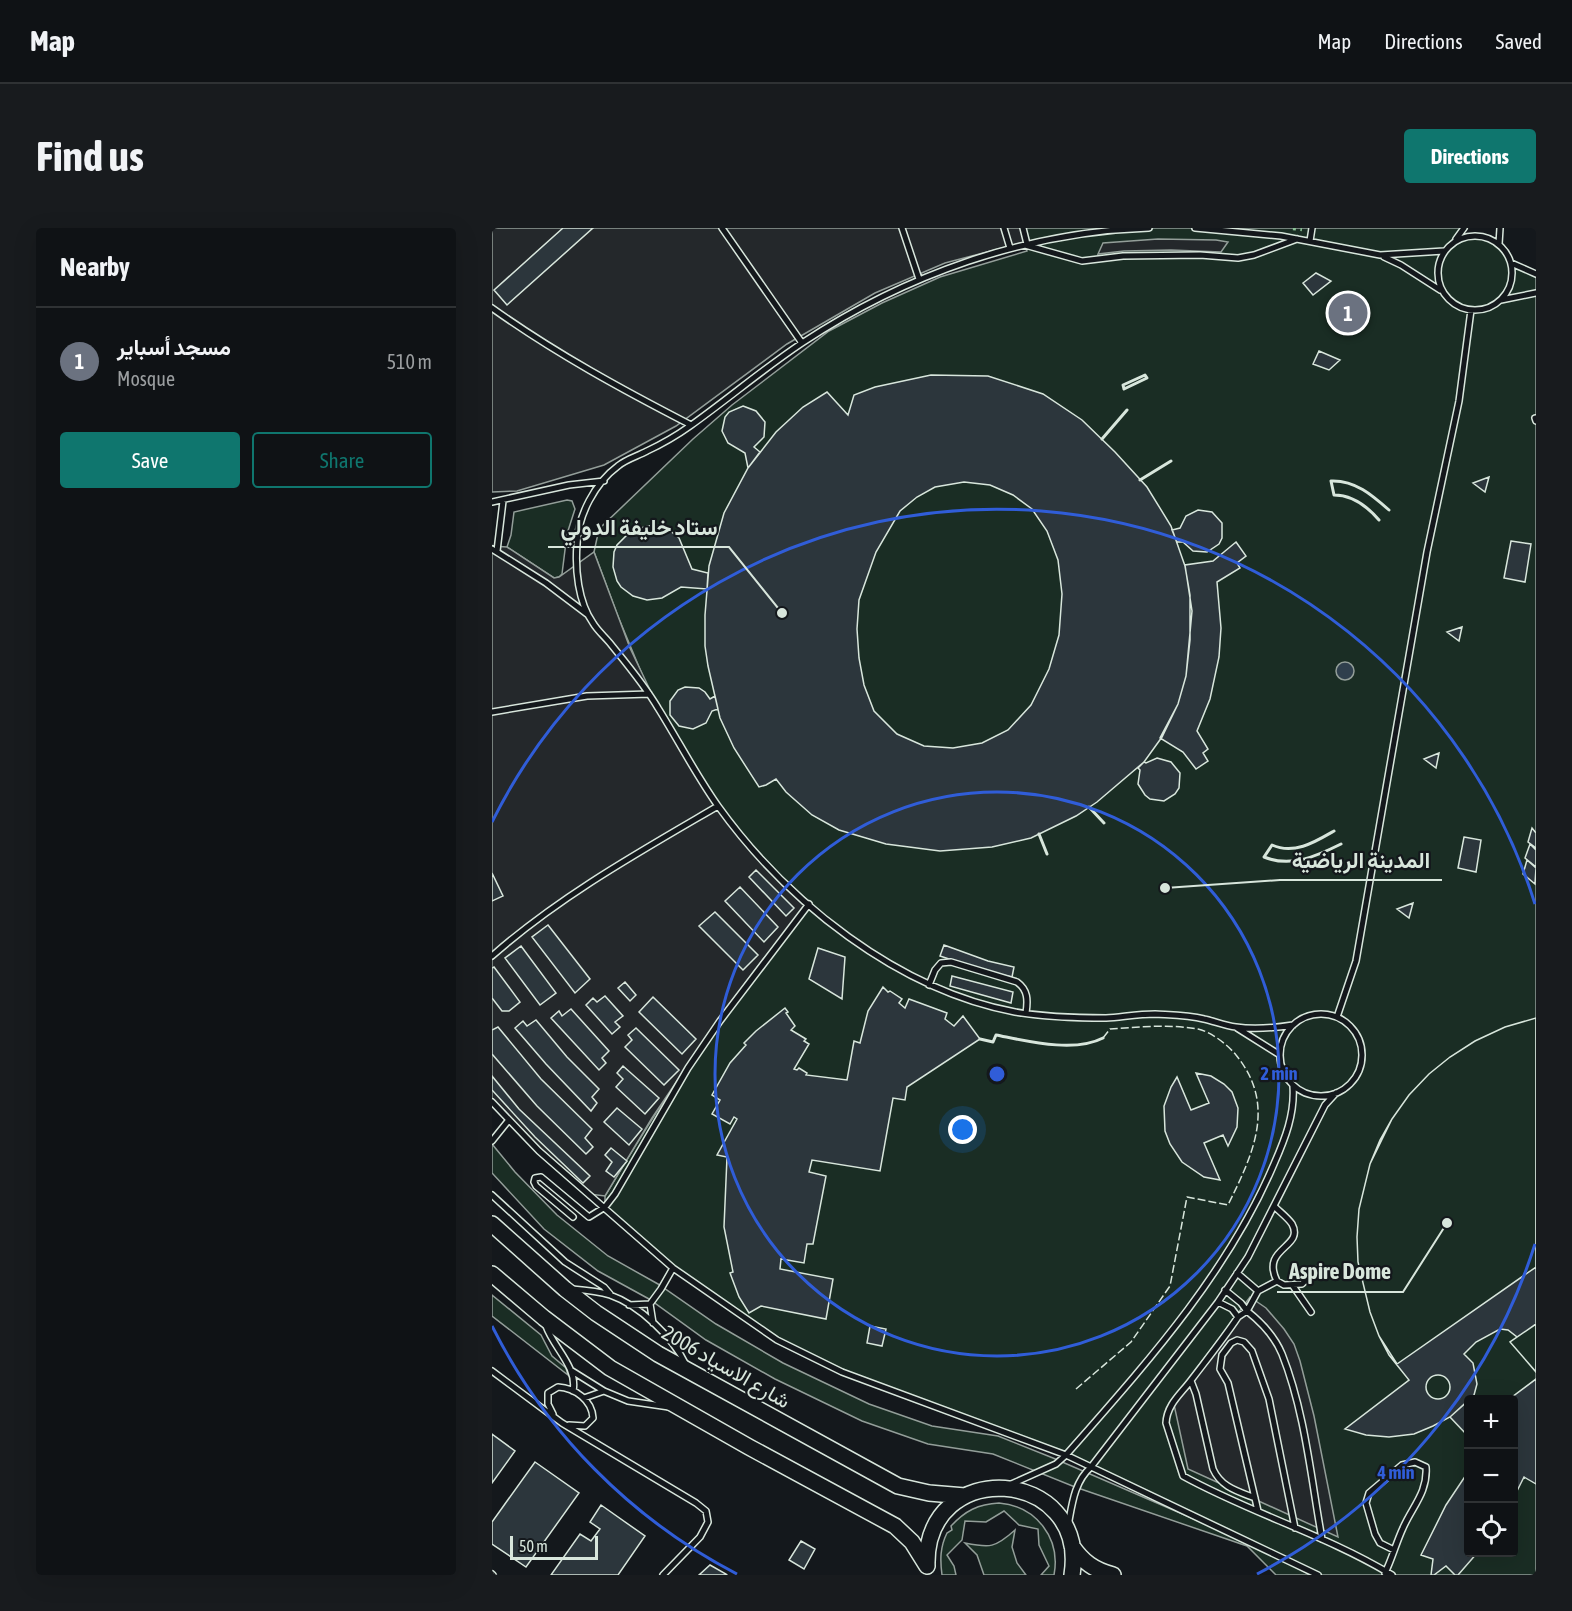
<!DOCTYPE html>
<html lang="en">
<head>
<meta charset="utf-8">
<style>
  body { margin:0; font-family:"Asap Condensed",Vazirmatn,sans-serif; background:#181b1e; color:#f1f3f6 }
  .controls { position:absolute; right:18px; bottom:18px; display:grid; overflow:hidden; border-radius:6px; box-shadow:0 6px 24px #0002 }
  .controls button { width:54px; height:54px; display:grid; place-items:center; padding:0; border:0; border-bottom:2px solid #2f3234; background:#0f1215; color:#f1f3f6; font:30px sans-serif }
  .scale { position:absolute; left:18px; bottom:15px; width:88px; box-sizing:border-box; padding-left:6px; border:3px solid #d8e6dc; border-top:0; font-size:16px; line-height:21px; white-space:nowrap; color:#d8e6dc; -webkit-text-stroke:4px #14181c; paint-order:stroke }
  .you { position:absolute; left:471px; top:902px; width:21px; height:21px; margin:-15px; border:4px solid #fff; border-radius:50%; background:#1a73e8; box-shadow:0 0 0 9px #1a73e833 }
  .badge { display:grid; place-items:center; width:39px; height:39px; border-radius:50%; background:#0f766e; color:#fff; font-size:20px; font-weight:700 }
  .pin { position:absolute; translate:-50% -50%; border:3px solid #fff; box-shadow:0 2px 6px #0006 }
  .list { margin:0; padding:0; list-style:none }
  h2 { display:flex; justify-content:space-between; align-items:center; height:78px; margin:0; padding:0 24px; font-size:26px }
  h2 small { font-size:20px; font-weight:400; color:#9b9ea0 }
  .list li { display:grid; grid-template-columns:39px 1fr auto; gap:18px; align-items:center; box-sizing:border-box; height:108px; padding:0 24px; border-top:2px solid #2f3234 }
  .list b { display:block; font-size:22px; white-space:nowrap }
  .list p { margin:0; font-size:20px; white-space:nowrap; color:#9b9ea0 }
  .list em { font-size:20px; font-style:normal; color:#9b9ea0 }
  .actions { display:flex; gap:12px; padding:18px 24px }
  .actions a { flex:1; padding:14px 0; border:2px solid #0f766e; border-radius:6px; text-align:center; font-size:21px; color:#0f766e }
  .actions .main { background:#0f766e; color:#fff }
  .icon { flex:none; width:33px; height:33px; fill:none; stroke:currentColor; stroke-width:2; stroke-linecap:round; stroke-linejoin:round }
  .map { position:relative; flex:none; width:1044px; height:1347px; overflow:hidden; border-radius:6px }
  header { display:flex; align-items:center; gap:36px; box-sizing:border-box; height:84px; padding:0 30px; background:#0f1215; border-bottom:2px solid #2f3234 }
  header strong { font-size:28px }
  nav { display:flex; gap:33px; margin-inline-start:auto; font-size:21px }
  .intro { display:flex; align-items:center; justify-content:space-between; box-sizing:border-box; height:144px; padding:0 36px }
  h1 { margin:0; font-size:42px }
  .button { padding:15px 27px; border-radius:6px; background:#0f766e; color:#fff; font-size:21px; font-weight:700 }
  main { display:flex; gap:36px; padding:0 36px }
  aside { flex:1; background:#0f1215; border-radius:6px; box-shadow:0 6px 24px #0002 }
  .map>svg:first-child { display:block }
  .green { fill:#1a2d24; stroke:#939e99; stroke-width:1.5; fill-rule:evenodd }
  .parking { fill:#24282b; stroke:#939e99; stroke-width:1.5 }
  .water { fill:#2f3f4d; stroke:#939e99; stroke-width:1.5 }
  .building { fill:#2c363c; stroke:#d8e6dc; stroke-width:1.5; fill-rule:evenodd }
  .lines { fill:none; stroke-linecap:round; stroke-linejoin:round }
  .service-casing { stroke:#d8e6dc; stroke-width:8 }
  .secondary-casing { stroke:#d8e6dc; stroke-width:18 }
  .service { stroke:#14181c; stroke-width:5 }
  .secondary { stroke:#14181c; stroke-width:15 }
  .hedge { stroke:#8ac095; stroke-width:4.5; stroke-dasharray:3 4.5; stroke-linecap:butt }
  .fence { stroke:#d8e6dc; stroke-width:1.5; stroke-dasharray:8 3; stroke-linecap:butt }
  .wall { stroke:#d8e6dc; stroke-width:3 }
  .ring { fill:none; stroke:#305dd8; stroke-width:3 }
  .labels { text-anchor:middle; stroke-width:4.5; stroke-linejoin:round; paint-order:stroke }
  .street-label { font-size:21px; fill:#d8e6dc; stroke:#14181c }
  .centre { fill:#305dd8; stroke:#14181c; stroke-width:3 }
  .ring-label { font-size:18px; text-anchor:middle; font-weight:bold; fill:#305dd8; stroke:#14181c; stroke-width:4.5; stroke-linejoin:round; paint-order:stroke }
  .leader { fill:none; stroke:#d8e6dc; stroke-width:2 }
  .callout-dot { fill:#d8e6dc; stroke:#14181c; stroke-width:2 }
  .callout-label { font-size:22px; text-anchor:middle; font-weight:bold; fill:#d8e6dc; stroke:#14181c; stroke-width:4.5; stroke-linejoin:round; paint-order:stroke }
</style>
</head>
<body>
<header>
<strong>Map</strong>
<nav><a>Map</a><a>Directions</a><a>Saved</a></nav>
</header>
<div class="intro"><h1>Find us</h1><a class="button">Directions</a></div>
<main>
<aside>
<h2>Nearby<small></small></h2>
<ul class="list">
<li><span class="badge" style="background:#6b7280">1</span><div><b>مسجد أسباير</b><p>Mosque</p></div><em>510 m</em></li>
</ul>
<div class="actions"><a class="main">Save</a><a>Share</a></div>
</aside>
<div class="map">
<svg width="1044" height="1347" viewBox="0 0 1044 1347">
  <rect width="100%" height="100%" fill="#14181c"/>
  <!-- green -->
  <path class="green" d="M529 0H972L963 13C987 1 1009 11 1019 35L1044 46V1347H826L574 1227 350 1144 285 1112 181 1040 113 979V968C167 877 225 787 293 705L285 644 240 596 170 487 152 451 125 386 102 324 107 301 201 211 240 177 337 103 390 75 448 49 535 23ZM976 1172H1022V1324H976Z
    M75 272 80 273 83 281 75 306 70 346 67 349 62 350 15 319 19 307 22 284Z
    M0 916 23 944 65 987 116 1028 166 1056 224 1096 291 1135 377 1176 440 1198 506 1208 561 1230 718 1298 795 1333 818 1347H784L755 1318 583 1259 501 1226 436 1216 370 1193 283 1151 214 1112 157 1071 106 1043 52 1001 0 945Z
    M0 1067 49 1107 60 1128 74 1140 76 1147 0 1088Z
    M507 1275C544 1278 569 1310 562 1347H549L557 1338 547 1317 546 1301 527 1297 512 1283 494 1294 473 1293 470 1312 455 1327 462 1338 464 1347H450C448 1332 448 1319 455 1305L460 1302 459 1298C473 1283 486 1276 507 1275Z
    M523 1302 520 1319 525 1335 534 1347H492L485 1327 473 1315C498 1320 503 1320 523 1302Z"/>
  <!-- parking -->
  <path class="parking" d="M0 0H529L533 14 453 35 383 65 295 116 184 198 112 237 25 263 0 264Z
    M666 11 724 12 736 14 729 24 679 22 632 23 606 26 611 15Z
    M0 318 15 319 62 350 67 349 102 324 138 420 170 487 240 596 285 644 320 676 272 730 231 785 160 890 113 968 97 966 47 923 0 874Z
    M758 1069 774 1080 792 1101 802 1116 808 1133 822 1188 846 1309 696 1241 681 1172Z"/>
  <!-- water -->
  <path class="water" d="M844 443a9 9 0 1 1 18 0a9 9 0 1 1-18 0Z"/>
  <!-- building -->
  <path class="building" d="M71 0H101L15 77 2 62Z
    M824 45 839 53 821 67 811 55Z
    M827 123 848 132 837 142 821 136Z
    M439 147 496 148 551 166 590 192 623 224 655 259 679 298 693 338 698 367V412L694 448 686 476 670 509 652 534 605 574 584 588 539 610 500 619 448 623 394 616 347 602 320 587 294 564 284 551 274 557 267 559 242 520 228 490 216 438 213 418V387L217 338 232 285 256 240 284 204 311 179 335 164 356 187 362 167 383 159ZM472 254 498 257 521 267 540 281 555 303 566 332 570 366 567 407 557 441 539 477 516 502 490 515 461 520 432 518 405 506 382 483 372 457 367 430 365 401 367 372 384 324 408 283 425 269 443 259Z
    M251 178 264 183 273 194 272 209 262 219 268 224 256 240 253 225 236 215 230 203 233 189 237 184Z
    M997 249 993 264 981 255Z
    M706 282 720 284 730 295V310L727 316 715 324 701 323 691 314H685L680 302 688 300 694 288Z
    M161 297 176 301 187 310 200 341 216 345 215 361 189 359 170 370 155 372 141 368 129 359 125 353 121 339 122 324 125 317 140 302Z
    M1019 313 1039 316 1033 354 1012 350Z
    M744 314 754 328 745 335 748 340 725 354 729 400 727 429 718 471 705 503 716 521 711 525 716 533 704 541 691 524 668 510 686 476 694 448 700 383 693 337 721 333Z
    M970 399 967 413 955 404Z
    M193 459 207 460 213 464 218 471 223 468 226 481 220 483 214 495 201 501 187 498 178 487V473L186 462Z
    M947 525 944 540 932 531Z
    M665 530 679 534 688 545 687 560 683 566 672 573 658 571 653 567 646 556 648 542 646 540 652 534 654 535Z
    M1040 600 1044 605V620L1036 614Z
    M972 609 989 612 984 644 966 640Z
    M1038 616 1044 622V639L1033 630Z
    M1035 632 1044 640 1043 656 1031 646Z
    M264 642 302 680 294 688 257 649Z
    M0 645 11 668 0 673Z
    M248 659 286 699 272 714 233 673Z
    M921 675 917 690 905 681Z
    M223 684 266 727 251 742 207 698Z
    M56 697 98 751 83 765 40 709Z
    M452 717 496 733 522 739 520 749 496 744 448 728Z
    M29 718 64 765 48 777 13 730Z
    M326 720 353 729 350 771 317 751Z
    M2 739 28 774 17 783H10L0 770V740Z
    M460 748 521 764 519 775 458 758Z
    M133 754 144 767 138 773 126 760Z
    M391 759 396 764 398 763 410 771 407 775 413 780 417 771 455 785 453 791 462 798 471 788 488 811 415 859 413 872 401 870 388 943 320 932 317 944 334 948 321 1016H315L312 1035 289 1031 288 1041 341 1051 334 1091 269 1078 257 1085 247 1069 238 1045 241 1044 232 999 235 929 225 927 245 891 242 889 238 896 220 886 228 872 220 867 238 835 254 817 252 815 264 803 293 780 296 784 294 785 303 798 299 802 314 811 312 813 317 816 302 841 305 842 307 840 315 845 314 847 355 852 362 813 368 815 376 783Z
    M113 768 131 788 123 794 128 799 120 806 94 777 101 770 105 774Z
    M161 769 204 811 190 826 147 784Z
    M79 781 117 823 110 830 114 835 107 842 59 790 67 783 70 788Z
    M1044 790V1039L905 1136 887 1108 878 1084 866 1034 865 1009 867 981 878 936 900 891 917 867 937 846 958 829 983 813 1013 799Z
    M1044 790V1144L1018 1114 1025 1109 1016 1102 1008 1101 984 1114 972 1126 981 1135 985 1156 982 1167 958 1189 941 1198 922 1206 897 1209 874 1207 853 1201 917 1152 897 1127 887 1108 878 1084 866 1034 865 1009 867 981 878 936 888 912 900 891 917 867 937 846 958 829 983 813 1013 799Z
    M44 792 75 829 107 861 100 869 105 875 99 883 54 836 23 800 31 793 35 798Z
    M6 799 49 851 100 901 93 910 101 919 94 926 45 878 0 826V802Z
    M144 800 187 842 172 857 133 819 140 812 136 807Z
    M131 838 167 870 153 886 124 859 131 851 125 845Z
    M704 845 719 848 732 856 740 864 746 880 745 899 736 918 731 907 712 915 728 952 712 949 690 934 678 916 673 903 672 878 679 859 685 849 699 882 717 875Z
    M0 848 27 881 98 948 91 955 43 909 0 862Z
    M125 880 150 901 137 917 112 894Z
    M119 920 135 933 122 949 114 943 120 934 113 927Z
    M1044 1096V1144L1018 1114Z
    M378 1098 394 1101 390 1118 375 1115Z
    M934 1159a12 12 0 1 1 24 0a12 12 0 1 1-24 0Z
    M1044 1151V1256L1032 1249 1022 1269V1172H1016Z
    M976 1173V1208L958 1189Z
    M0 1206 23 1223 0 1255Z
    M43 1234 87 1265 34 1339 0 1316V1294Z
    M976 1244V1324H986L966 1347H963L954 1338 942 1347H939L941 1331 929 1327 954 1277Z
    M109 1277 153 1308 126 1347H59L88 1306 99 1313 108 1301 98 1294Z
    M309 1313 323 1321 312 1341 297 1332Z
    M218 1337 234 1346 235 1347H207Z"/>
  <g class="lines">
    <defs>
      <path id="service" d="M230 0 310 115
        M410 0 427 51
        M512 0 518 20
        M531 0 535 16
        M657 0C533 4 413 47 310 115 271 141 236 171 198 198 184 208 170 216 155 223 146 228 134 231 126 238 103 255 86 287 85 316 83 341 86 374 101 395 105 402 112 408 117 414 134 435 152 456 166 480 186 512 204 547 226 578 295 674 406 762 523 784 553 789 584 790 614 790 630 789 646 786 663 786 679 787 696 787 712 791 722 793 733 798 744 799 763 802 782 800 801 797
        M703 0 789 8 888 27 952 23
        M946 45a37 37 0 1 1 74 0a37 37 0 1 1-74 0Z
        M964 11 972 0
        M818 13 820 0
        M1007 16 1008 0
        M533 17 590 33 631 28 708 27 746 30 762 27 805 11
        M892 29 909 37 948 62
        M1019 35 1044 46
        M1009 72 1044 65
        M0 80C63 125 131 162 199 197
        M1043 190 1044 193
        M0 274 77 257 112 253
        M0 321 54 355 95 386
        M5 323 11 273
        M0 484 95 468 157 466
        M0 728C68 668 149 623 226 578
        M437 757 443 742 449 735 459 734 525 754C536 762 536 772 534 785
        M788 827a41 41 0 1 1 82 0a41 41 0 1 1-82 0Z
        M845 789 864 733 935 324 967 173 979 82
        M745 800 788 827
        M0 874 47 923 181 1040 285 1112 350 1144 574 1227 826 1347
        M0 913 16 893
        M0 967 73 1034 112 1059 118 1066
        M783 979C788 984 796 990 800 996 813 1020 768 1019 785 1053L792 1057 810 1056 824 1042
        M81 989 44 958 42 954 43 950 49 949 97 989 113 979 123 966 196 840 228 793 317 676
        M801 1058 819 1084
        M80 1061C93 1062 106 1063 118 1067 147 1077 181 1109 194 1137
        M733 1062 749 1075 755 1083 766 1063 745 1045
        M766 1063 785 1053
        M726 1074 740 1081 746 1089C732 1110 716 1130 700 1151 689 1166 675 1176 674 1195L691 1248C758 1285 834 1307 900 1347
        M158 1076 161 1095
        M137 1077 158 1076 169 1061 181 1040
        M746 1089 755 1083C769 1094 783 1109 790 1126 813 1184 819 1250 830 1311
        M54 1098C61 1119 86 1139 81 1163
        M0 1143 70 1195 204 1275 214 1283 216 1294 208 1309 171 1347
        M80 1143 112 1163
        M699 1153 704 1166 721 1241C729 1259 745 1263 763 1270
        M92 1170 112 1163 136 1173 177 1179
        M61 1186 56 1176V1165L66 1159C83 1160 100 1172 101 1190L93 1198 77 1197
        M515 1258 564 1236 574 1227C652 1138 735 1047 782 936 793 911 803 886 801 858
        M766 1283 736 1155 728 1141 730 1127 739 1115 745 1112 752 1114 760 1123 777 1171 803 1300
        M576 1298C580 1277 582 1254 599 1239L726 1074 756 1029 833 877 844 865
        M893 1345C900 1331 904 1315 911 1300 920 1279 936 1264 934 1239L923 1234 910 1237 877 1265 874 1275 883 1306 888 1315 902 1322
        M0 1346 1 1347"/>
      <path id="secondary" d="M0 996 73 1061 104 1085 166 1126 406 1258 437 1265 473 1268
        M0 1046 52 1090 118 1140 257 1219 403 1298 420 1314 435 1338
        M580 1318C591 1334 602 1342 621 1347
        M435 1338C432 1227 597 1239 580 1347"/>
    </defs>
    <!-- service casing -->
    <use href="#service" class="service-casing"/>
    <!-- secondary casing -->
    <use href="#secondary" class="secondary-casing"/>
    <!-- service -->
    <use href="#service" class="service"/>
    <!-- secondary -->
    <use href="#secondary" class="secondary"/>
    <!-- hedge -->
    <path class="hedge" d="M801 0 810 1"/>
    <!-- fence -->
    <path class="fence" d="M584 1161 639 1114 678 1058 695 969 736 977C761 926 785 877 744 827 735 816 719 804 706 801 677 796 646 799 618 801L611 810"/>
    <!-- wall -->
    <path class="wall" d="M653 147 655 150 632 161 631 157Z
      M610 211 635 182
      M648 252 679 233
      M887 292C875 278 861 267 842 267L839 253C863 252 880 267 897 282
      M597 579 612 595
      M842 603C823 614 802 627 780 617L772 629C799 640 825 628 849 616
      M547 606 555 626
      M488 811 501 814 504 807C535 813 582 825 611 810"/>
  </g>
  <!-- distance rings -->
  <g class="ring">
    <circle cx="505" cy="846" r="282"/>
    <path d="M1043 1016A564 564 0 0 1 765 1346M245 1346A564 564 0 0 1 0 1098M0 594A564 564 0 0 1 1043 676"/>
  </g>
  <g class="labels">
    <!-- street labels -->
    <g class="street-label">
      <text transform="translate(234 1139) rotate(30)" y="7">شارع الاسياد 2006</text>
    </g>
  </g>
  <circle cx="505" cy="846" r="9" class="centre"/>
  <g class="ring-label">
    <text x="787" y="852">2 min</text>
    <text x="904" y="1251">4 min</text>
  </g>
  <!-- callouts -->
  <path class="leader" d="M290 385L237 319H56M673 660L788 652H950M955 995L911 1064H785"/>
  <g class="callout-dot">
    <circle cx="290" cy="385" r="6"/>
    <circle cx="673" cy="660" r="6"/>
    <circle cx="955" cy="995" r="6"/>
  </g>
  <g class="callout-label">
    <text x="147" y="307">ستاد خليفة الدولي</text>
    <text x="869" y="640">المدينة الرياضية</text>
    <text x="848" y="1051">Aspire Dome</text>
  </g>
</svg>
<div class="controls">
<button>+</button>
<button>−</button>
<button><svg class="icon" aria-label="locate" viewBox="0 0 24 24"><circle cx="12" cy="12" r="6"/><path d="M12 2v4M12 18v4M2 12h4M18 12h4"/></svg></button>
</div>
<div class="scale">50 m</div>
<div class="you"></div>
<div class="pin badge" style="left:856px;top:85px;background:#6b7280">1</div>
</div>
</main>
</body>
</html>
